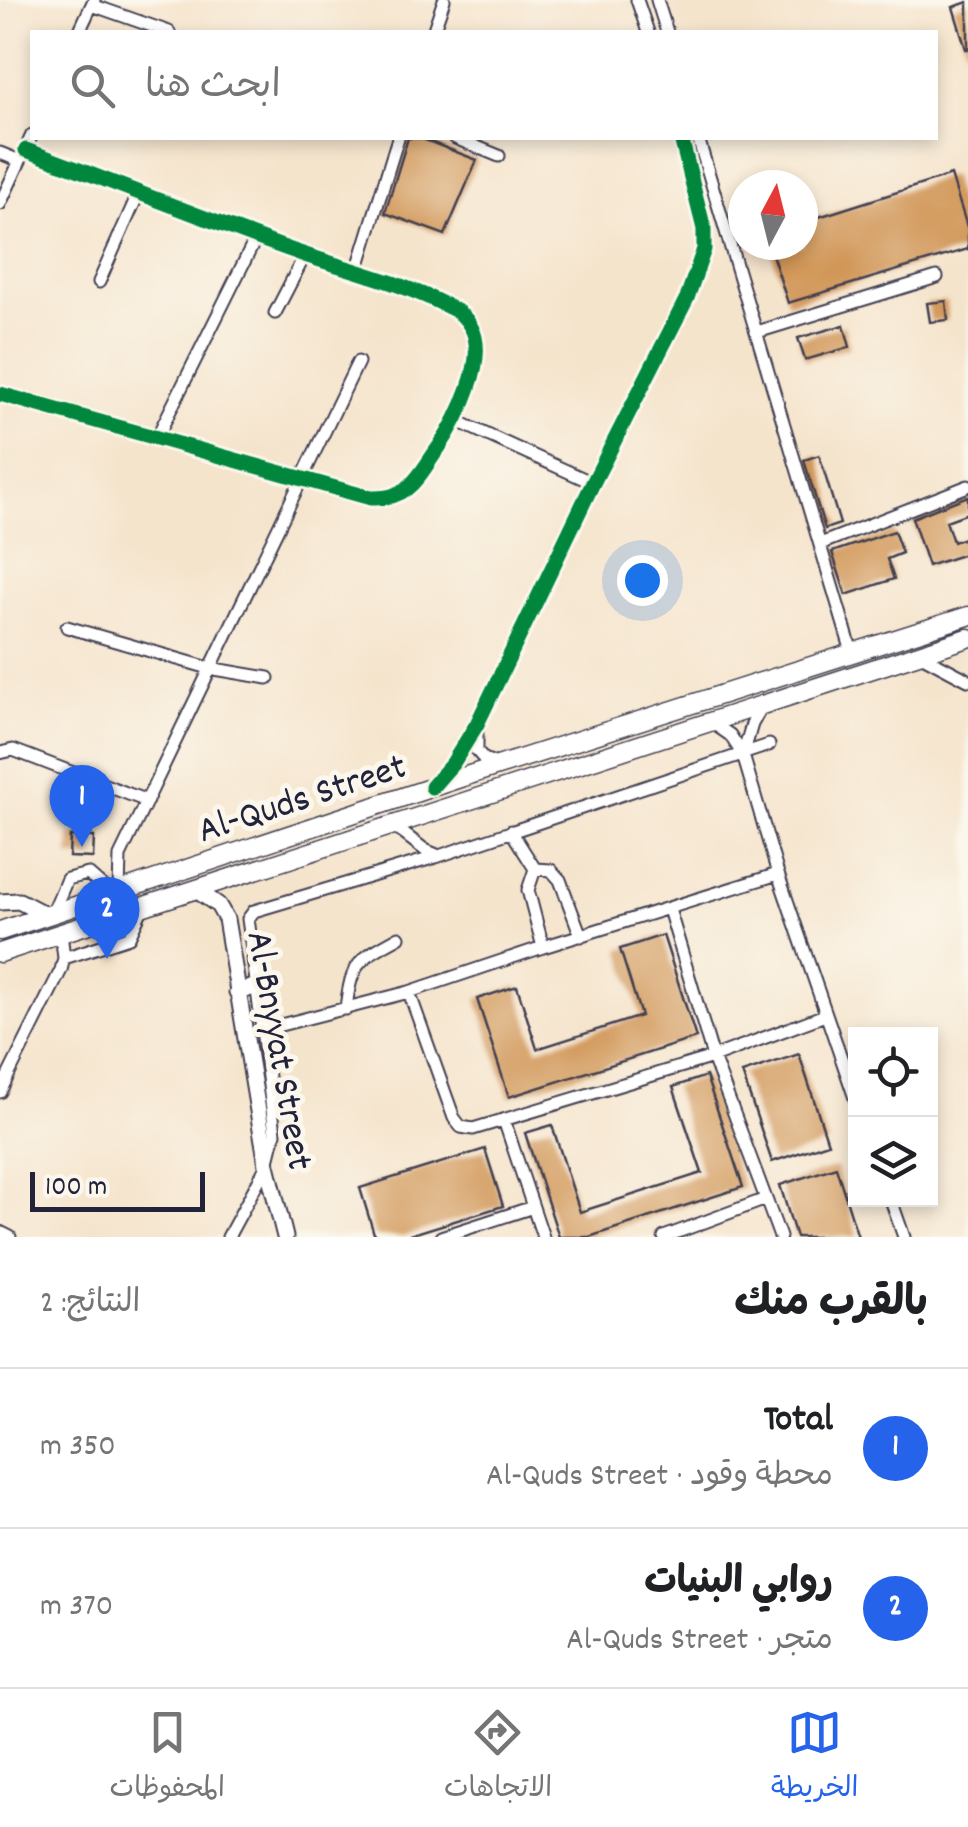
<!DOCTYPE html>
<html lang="ar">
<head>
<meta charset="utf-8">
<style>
  body { margin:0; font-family:Dekko,"Playpen Sans Arabic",sans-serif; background:#f6f6f6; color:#202124; direction:rtl }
  .controls { position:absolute; right:30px; bottom:30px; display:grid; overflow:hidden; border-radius:0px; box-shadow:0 5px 15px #0003 }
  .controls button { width:90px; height:90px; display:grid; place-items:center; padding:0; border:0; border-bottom:2px solid #e0e0e0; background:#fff; color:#202124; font:50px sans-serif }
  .compass { position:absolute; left:728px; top:170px; width:90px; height:90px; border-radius:50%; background:#fff; box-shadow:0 5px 15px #0003; rotate:7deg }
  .scale { position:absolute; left:30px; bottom:25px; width:175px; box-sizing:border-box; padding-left:10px; border:5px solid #22223b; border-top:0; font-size:28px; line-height:35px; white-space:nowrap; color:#22223b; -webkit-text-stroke:8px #fbf7ec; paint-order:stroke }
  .you { position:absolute; left:642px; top:580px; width:35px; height:35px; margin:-25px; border:8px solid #fff; border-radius:50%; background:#1a73e8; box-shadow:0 0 0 15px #1a73e833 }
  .badge { display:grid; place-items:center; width:65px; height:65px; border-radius:50%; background:#2563eb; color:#fff; font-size:32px; font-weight:700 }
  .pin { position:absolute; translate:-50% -82px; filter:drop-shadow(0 2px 5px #0008) }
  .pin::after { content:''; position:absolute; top:52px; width:35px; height:30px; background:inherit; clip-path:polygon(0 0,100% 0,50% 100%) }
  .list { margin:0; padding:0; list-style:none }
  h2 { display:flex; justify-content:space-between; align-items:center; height:130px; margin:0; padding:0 40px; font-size:42px }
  h2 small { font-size:32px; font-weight:400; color:#757577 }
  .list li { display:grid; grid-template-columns:65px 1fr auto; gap:30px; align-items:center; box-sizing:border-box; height:160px; padding:0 40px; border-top:2px solid #e0e0e0 }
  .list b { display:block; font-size:38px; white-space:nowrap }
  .list p { margin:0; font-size:32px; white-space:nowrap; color:#757577 }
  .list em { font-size:32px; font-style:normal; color:#757577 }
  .icon { flex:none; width:55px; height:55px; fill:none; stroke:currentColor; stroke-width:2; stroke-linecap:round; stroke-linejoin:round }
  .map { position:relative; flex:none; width:968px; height:1237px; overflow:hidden; direction:ltr }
  .search { position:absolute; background:#fff; box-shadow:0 5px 15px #0003; left:30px; right:30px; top:30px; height:110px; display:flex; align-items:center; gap:25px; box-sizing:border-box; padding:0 35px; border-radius:0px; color:#757577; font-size:38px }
  .sheet { height:450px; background:#fff }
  nav { display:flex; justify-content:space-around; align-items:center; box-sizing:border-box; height:140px; border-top:2px solid #e0e0e0; background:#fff; font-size:28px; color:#757577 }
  nav a { display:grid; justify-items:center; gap:5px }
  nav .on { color:#2563eb }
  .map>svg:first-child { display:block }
  .building { fill:#d19758 }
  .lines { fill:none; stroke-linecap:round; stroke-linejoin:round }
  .minor-casing { stroke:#423f51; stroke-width:15 }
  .major-casing { stroke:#423f51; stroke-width:19 }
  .highway-casing { stroke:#423f51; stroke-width:21 }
  .minor { stroke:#fff; stroke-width:11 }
  .major { stroke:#fff; stroke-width:15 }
  .highway { stroke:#fff; stroke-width:18 }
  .cycleway-casing { stroke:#fbf7ec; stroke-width:21 }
  .cycleway { stroke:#00873e; stroke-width:15 }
  .labels { text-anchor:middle; stroke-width:10; stroke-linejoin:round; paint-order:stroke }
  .street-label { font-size:38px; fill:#22223b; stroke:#fbf7ec }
</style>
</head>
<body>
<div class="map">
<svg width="968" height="1237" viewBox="0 0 968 1237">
  <rect width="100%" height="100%" fill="#fbf7ec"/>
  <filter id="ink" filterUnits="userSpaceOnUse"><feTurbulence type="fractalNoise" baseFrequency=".01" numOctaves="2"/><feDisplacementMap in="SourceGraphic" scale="20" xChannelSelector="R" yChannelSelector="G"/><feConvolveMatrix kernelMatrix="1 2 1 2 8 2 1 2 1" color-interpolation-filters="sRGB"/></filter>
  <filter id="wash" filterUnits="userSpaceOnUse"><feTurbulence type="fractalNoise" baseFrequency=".0048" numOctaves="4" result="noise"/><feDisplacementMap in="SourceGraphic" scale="40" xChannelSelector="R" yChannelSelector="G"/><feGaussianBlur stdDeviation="2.25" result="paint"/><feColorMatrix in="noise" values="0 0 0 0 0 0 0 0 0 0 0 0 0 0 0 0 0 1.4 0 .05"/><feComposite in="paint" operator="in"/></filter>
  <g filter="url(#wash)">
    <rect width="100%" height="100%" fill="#f5e4cc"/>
    <g id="blocks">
      <!-- building -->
      <path class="building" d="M968 2V49H966L953 7Z
        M408 138H420L477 160 445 235 385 213Z
        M951 175 968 230V249L788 303 769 245H803V222Z
        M946 301 948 320 930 322 927 303Z
        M844 325 850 347 805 360 798 338Z
        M819 455 840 524 825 529 804 460Z
        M968 496V513L946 521 953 542 968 537V553L928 566 912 518Z
        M894 531 902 553 887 559 894 579 846 595 832 552Z
        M70 836 94 837 93 858 69 857Z
        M663 935 696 1038 509 1097 477 999 517 986 537 1049 641 1016 620 949Z
        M799 1054 828 1143 772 1162 742 1073Z
        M706 1076 743 1187 589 1237H559L525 1133 552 1125 580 1212 702 1173 673 1087Z
        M485 1149 503 1206 403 1237H375L360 1188Z
        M836 1167 858 1237H796L780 1185Z"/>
    </g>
  </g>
  <g filter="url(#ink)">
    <use href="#blocks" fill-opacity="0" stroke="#423f51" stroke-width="2.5"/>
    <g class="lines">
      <defs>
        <path id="minor" d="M637 0 648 32
          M657 0 667 32
          M92 5 169 32
          M79 32 94 0
          M433 32 444 0
          M455 138 499 156
          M698 138 852 652
          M0 153 20 161
          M0 204 32 135
          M357 271 398 138
          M99 282 139 192
          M275 313 305 255
          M757 332 937 277
          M0 394 371 498C410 500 418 476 439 447 457 421 489 358 471 327 466 318 459 311 449 307 403 283 354 271 305 255 211 222 119 184 26 150
          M457 421 593 483
          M157 437 257 236
          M820 544 968 486
          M67 627 209 668 268 678
          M919 654 968 680
          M711 722 730 735 743 755 778 874 856 1101
          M477 728V751L484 759 499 765
          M0 753 13 750 147 801
          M743 755 752 724 762 706
          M434 785 462 751 477 724 593 483 687 298 698 270 704 249V229L681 138
          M395 827 425 850 439 856
          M535 869 551 870 560 880 581 936
          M119 891 120 856 358 362
          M52 914 67 879 88 874 111 894
          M543 947 778 874
          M64 958 129 937 143 907
          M409 992 454 1118 461 1127 473 1129 713 1057 825 1015
          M346 1009C351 962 359 959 399 937
          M265 1029 409 992 543 947 528 890 535 869 511 831
          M0 1092 61 970 64 958 61 933
          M504 1120 543 1237
          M766 1199 780 1237
          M891 1200 904 1237
          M0 1232 10 1237
          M228 1237 267 1165 275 1133 249 926 248 919 254 911 439 856 769 745
          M441 1237 533 1207
          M664 1237 766 1199 713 1057 669 909"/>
        <path id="major" d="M195 889 218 905 226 919 267 1165 285 1237
          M0 902 19 901 48 916
          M237 992 258 986"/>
        <path id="highway" d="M0 931 460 778 968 616
          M0 953 968 638"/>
      </defs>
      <!-- minor casing -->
      <use href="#minor" class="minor-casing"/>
      <!-- major casing -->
      <use href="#major" class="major-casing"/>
      <!-- highway casing -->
      <use href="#highway" class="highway-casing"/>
      <!-- minor -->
      <use href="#minor" class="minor"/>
      <!-- major -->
      <use href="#major" class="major"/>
      <!-- highway -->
      <use href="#highway" class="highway"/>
      <defs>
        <path id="cycleway" d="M0 394 371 498C410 500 418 476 439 447 457 421 489 358 471 327 466 318 459 311 449 307 403 283 354 271 305 255 211 222 119 184 26 150
          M432 787 453 763 477 724 593 483 687 298 704 249V229L681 138"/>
      </defs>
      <!-- cycleway casing -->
      <use href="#cycleway" class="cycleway-casing"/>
      <!-- cycleway -->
      <use href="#cycleway" class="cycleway"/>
    </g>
  </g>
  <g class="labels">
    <!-- street labels -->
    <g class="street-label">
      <text transform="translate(301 796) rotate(-18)" y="13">Al-Quds Street</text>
      <text transform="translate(282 1050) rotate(80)" y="13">Al-Bnyyat Street</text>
    </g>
  </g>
</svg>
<div class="controls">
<button><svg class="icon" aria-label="locate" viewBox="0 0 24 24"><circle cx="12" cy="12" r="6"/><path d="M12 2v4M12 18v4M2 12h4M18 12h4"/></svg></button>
<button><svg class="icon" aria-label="layers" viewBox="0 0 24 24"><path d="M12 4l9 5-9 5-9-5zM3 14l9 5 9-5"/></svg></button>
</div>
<svg class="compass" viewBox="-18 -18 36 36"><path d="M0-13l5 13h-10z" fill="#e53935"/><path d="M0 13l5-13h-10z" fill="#757577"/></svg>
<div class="scale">100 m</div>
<div class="you"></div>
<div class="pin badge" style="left:82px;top:847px">1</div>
<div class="pin badge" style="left:107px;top:959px">2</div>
<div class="search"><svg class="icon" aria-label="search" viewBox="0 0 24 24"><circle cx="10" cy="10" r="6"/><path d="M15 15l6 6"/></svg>ابحث هنا</div>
</div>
<section class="sheet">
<h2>بالقرب منك<small>النتائج: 2</small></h2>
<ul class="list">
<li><span class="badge">1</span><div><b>Total</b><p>محطة وقود · Al-Quds Street</p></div><em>350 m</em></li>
<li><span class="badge">2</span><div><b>روابي البنيات</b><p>متجر · Al-Quds Street</p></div><em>370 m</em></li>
</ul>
</section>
<nav>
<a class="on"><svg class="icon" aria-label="map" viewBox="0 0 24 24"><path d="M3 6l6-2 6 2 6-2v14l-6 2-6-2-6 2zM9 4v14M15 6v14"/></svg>الخريطة</a>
<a><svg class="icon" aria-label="directions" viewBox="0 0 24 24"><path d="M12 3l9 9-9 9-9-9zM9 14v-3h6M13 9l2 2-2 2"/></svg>الاتجاهات</a>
<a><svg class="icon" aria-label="saved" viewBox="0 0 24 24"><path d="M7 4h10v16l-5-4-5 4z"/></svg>المحفوظات</a>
</nav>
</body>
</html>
